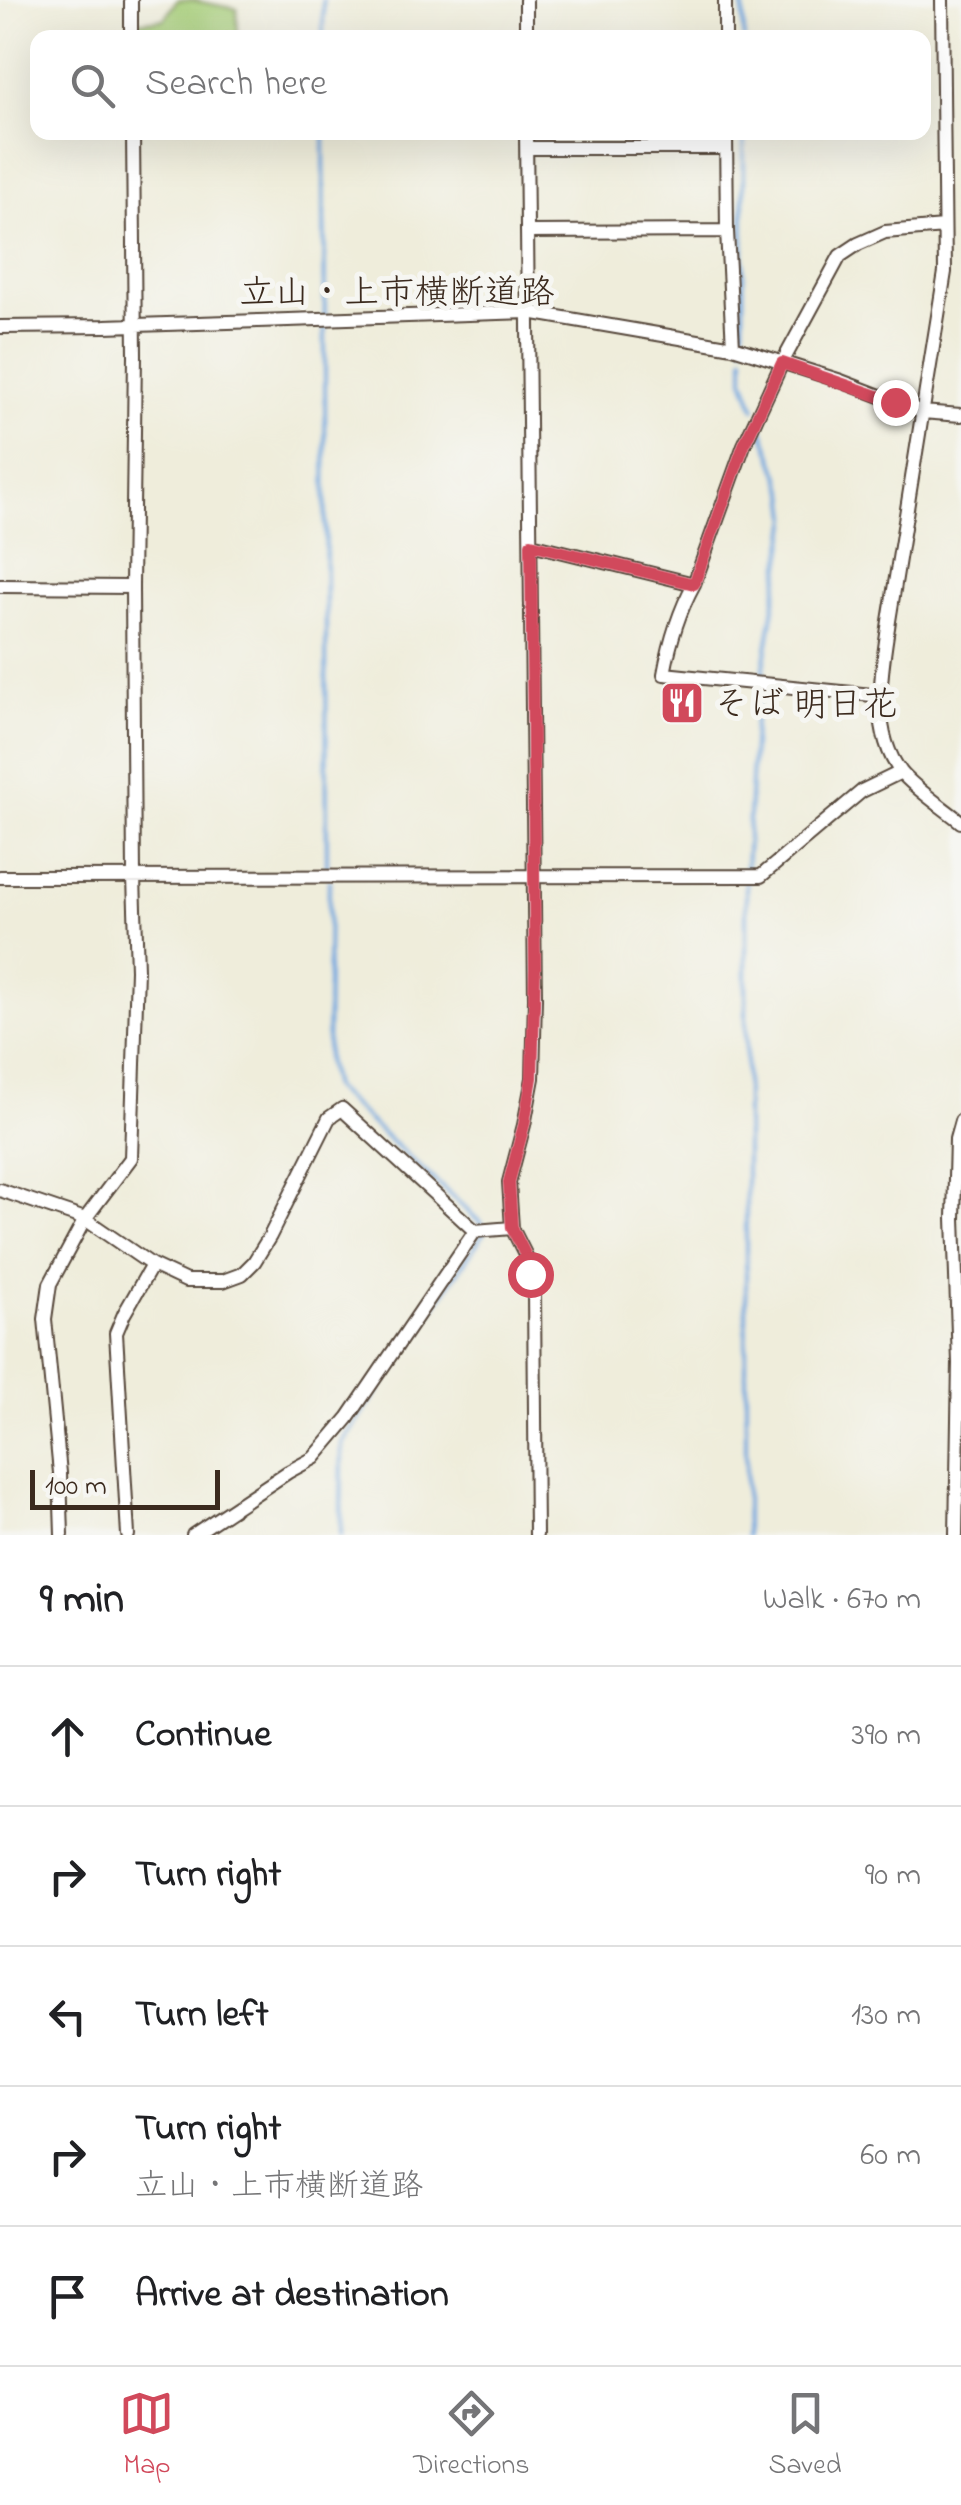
<!DOCTYPE html>
<html lang="en">
<head>
<meta charset="utf-8">
<style>
  body { margin:0; font-family:"Indie Flower","Klee One",sans-serif; background:#f2f2f2; color:#202124 }
  .scale { position:absolute; left:30px; bottom:25px; width:190px; box-sizing:border-box; padding-left:10px; border:5px solid #3b2a1e; border-top:0; font-size:28px; line-height:35px; white-space:nowrap; color:#3b2a1e; -webkit-text-stroke:8px #f6f6f2; paint-order:stroke }
  .stop { position:absolute; width:30px; height:30px; margin:-22px; border:8px solid #d1495b; border-radius:50%; background:#fff }
  .stop.end { background:#d1495b; border-color:#fff; box-shadow:0 2px 10px #0008 }
  .list { margin:0; padding:0; list-style:none }
  h2 { display:flex; justify-content:space-between; align-items:center; height:130px; margin:0; padding:0 40px; font-size:42px }
  h2 small { font-size:32px; font-weight:400; color:#757577 }
  .list li { display:grid; grid-template-columns:65px 1fr auto; gap:30px; align-items:center; box-sizing:border-box; height:140px; padding:0 40px; border-top:2px solid #e0e0e0 }
  .list b { display:block; font-size:38px; white-space:nowrap }
  .list p { margin:0; font-size:32px; white-space:nowrap; color:#757577 }
  .list em { font-size:32px; font-style:normal; color:#757577 }
  .icon { flex:none; width:55px; height:55px; fill:none; stroke:currentColor; stroke-width:2; stroke-linecap:round; stroke-linejoin:round }
  .map { position:relative; flex:none; width:961px; height:1535px; overflow:hidden }
  .search { position:absolute; background:#fff; box-shadow:0 10px 40px #0002; left:30px; right:30px; top:30px; height:110px; display:flex; align-items:center; gap:25px; box-sizing:border-box; padding:0 35px; border-radius:20px; color:#757577; font-size:38px }
  .sheet { height:830px; background:#fff }
  nav { display:flex; justify-content:space-around; align-items:center; box-sizing:border-box; height:140px; border-top:2px solid #e0e0e0; background:#fff; font-size:28px; color:#757577 }
  nav a { display:grid; justify-items:center; gap:5px }
  nav .on { color:#d1495b }
  .map>svg:first-child { display:block }
  .green { fill:#a6cd78; stroke:#707c4b; stroke-width:2.5 }
  .lines { fill:none; stroke-linecap:round; stroke-linejoin:round }
  .stream { stroke:#71a7df; stroke-width:4 }
  .minor-casing { stroke:#56473a; stroke-width:16 }
  .minor { stroke:#fff; stroke-width:12 }
  .route { stroke:#d1495b; stroke-width:12 }
  .labels { text-anchor:middle; stroke-width:10; stroke-linejoin:round; paint-order:stroke }
  .street-label { font-size:35px; fill:#3b2a1e; stroke:#f6f6f2 }
  .poi-label { font-size:35px; fill:#3b2a1e; stroke:#f6f6f2; text-anchor:start }
</style>
</head>
<body>
<div class="map">
<svg width="961" height="1535" viewBox="0 0 961 1535">
  <rect width="100%" height="100%" fill="#f6f6f2"/>
  <filter id="ink" filterUnits="userSpaceOnUse"><feTurbulence type="fractalNoise" baseFrequency=".01" numOctaves="2"/><feDisplacementMap in="SourceGraphic" scale="20" xChannelSelector="R" yChannelSelector="G"/><feConvolveMatrix kernelMatrix="1 2 1 2 8 2 1 2 1" color-interpolation-filters="sRGB"/></filter>
  <filter id="wash" filterUnits="userSpaceOnUse"><feTurbulence type="fractalNoise" baseFrequency=".0048" numOctaves="4" result="noise"/><feDisplacementMap in="SourceGraphic" scale="40" xChannelSelector="R" yChannelSelector="G"/><feGaussianBlur stdDeviation="2.25" result="paint"/><feColorMatrix in="noise" values="0 0 0 0 0 0 0 0 0 0 0 0 0 0 0 0 0 1.4 0 .05"/><feComposite in="paint" operator="in"/></filter>
  <g filter="url(#wash)">
    <rect width="100%" height="100%" fill="#efeddb"/>
    <!-- green -->
    <path class="green" d="M177 0H192L237 9 238 37 137 38V22L164 19Z"/>
    <g class="lines">
      <!-- stream -->
      <path class="stream" d="M323 0V38
        M743 0 744 38
        M324 132 327 871
        M743 346 744 132
        M744 356V379L755 409
        M746 870 754 726 789 517 786 493 760 423
        M746 880V1535
        M329 881 327 1059 333 1088 482 1224
        M341 1535 342 1443 484 1233"/>
    </g>
  </g>
  <g filter="url(#ink)">
    <g class="lines">
      <defs>
        <path id="minor" d="M131 0V38
          M526 0V38
          M725 0V38
          M942 0 945 272 889 621C882 669 869 730 901 772 914 788 944 808 961 822
          M526 132 535 998 533 1078 524 1125 509 1182 512 1228 525 1254 534 1294 536 1535
          M726 132 727 231 733 347
          M527 148H726
          M527 232 727 231
          M0 327 105 326 529 312 733 347 841 381 922 412 961 415
          M531 544 694 584C678 613 670 641 664 674L882 696
          M694 584 744 445 782 363 840 256 858 244 885 232 944 227
          M0 586 132 587
          M0 877 761 876 862 791 901 772
          M0 1190 85 1219 152 1265 186 1281H223L242 1274 254 1262 270 1236 329 1118 342 1109 475 1231 512 1228
          M62 1535 60 1473 45 1319 50 1284 85 1219 131 1158 137 970 134 878 132 587 135 355 133 132
          M128 1535 116 1333 124 1314 152 1265
          M193 1535 288 1472 314 1458 348 1418 475 1231
          M956 1535 959 1363 954 1218 956 1139 961 1121"/>
      </defs>
      <!-- minor casing -->
      <use href="#minor" class="minor-casing"/>
      <!-- minor -->
      <use href="#minor" class="minor"/>
    </g>
  </g>
  <g class="lines" filter="url(#ink)">
    <!-- route -->
    <path class="route" d="M530 1274 525 1254 512 1228 509 1182 524 1125 532 1078 535 968 531 544 694 584 744 445 782 363 895 402"/>
  </g>
  <!-- icons -->
  <defs>
    <symbol id="restaurant-square" viewBox="-11 -11 22 22"><rect x="-9" y="-9" width="18" height="18" rx="4" fill="#d1495b" stroke="#f6f6f2"/><path d="M-5-6h1v4h1v-4h1v4h1v-4h1v5L-1.5 .5V6h-2V.5L-5-1ZM5-6V6H3V1.5H1.5Q1.5-4 5-6Z" fill="#fff"/></symbol>
  </defs>
  <g fill-rule="evenodd">
    <use href="#restaurant-square" x="657" y="678" width="50" height="50"/>
  </g>
  <g class="labels">
    <!-- street labels -->
    <g class="street-label">
      <text x="397" y="303">立山・上市横断道路</text>
    </g>
    <!-- poi labels -->
    <g class="poi-label">
      <text x="714" y="715">そば 明日花</text>
    </g>
  </g>
</svg>
<div class="scale">100 m</div>
<div class="stop" style="left:530px;top:1274px"></div>
<div class="stop end" style="left:895px;top:402px"></div>
<div class="search"><svg class="icon" aria-label="search" viewBox="0 0 24 24"><circle cx="10" cy="10" r="6"/><path d="M15 15l6 6"/></svg>Search here</div>
</div>
<section class="sheet">
<h2>9 min<small>Walk · 670 m</small></h2>
<ul class="list">
<li><svg class="icon" aria-label="ahead" viewBox="0 0 24 24"><path d="M12 20V5M6 11l6-6 6 6"/></svg><div><b>Continue</b></div><em>390 m</em></li>
<li><svg class="icon" aria-label="right" viewBox="0 0 24 24"><path d="M7 20v-9h11M14 6l5 5-5 5"/></svg><div><b>Turn right</b></div><em>90 m</em></li>
<li><svg class="icon" aria-label="left" viewBox="0 0 24 24"><path d="M17 20v-9H6M10 6l-5 5 5 5"/></svg><div><b>Turn left</b></div><em>130 m</em></li>
<li><svg class="icon" aria-label="right" viewBox="0 0 24 24"><path d="M7 20v-9h11M14 6l5 5-5 5"/></svg><div><b>Turn right</b><p>立山・上市横断道路</p></div><em>60 m</em></li>
<li><svg class="icon" aria-label="arrive" viewBox="0 0 24 24"><path d="M6 21V4h12l-3 4 3 4H6"/></svg><div><b>Arrive at destination</b></div></li>
</ul>
</section>
<nav>
<a class="on"><svg class="icon" aria-label="map" viewBox="0 0 24 24"><path d="M3 6l6-2 6 2 6-2v14l-6 2-6-2-6 2zM9 4v14M15 6v14"/></svg>Map</a>
<a><svg class="icon" aria-label="directions" viewBox="0 0 24 24"><path d="M12 3l9 9-9 9-9-9zM9 14v-3h6M13 9l2 2-2 2"/></svg>Directions</a>
<a><svg class="icon" aria-label="saved" viewBox="0 0 24 24"><path d="M7 4h10v16l-5-4-5 4z"/></svg>Saved</a>
</nav>
</body>
</html>
